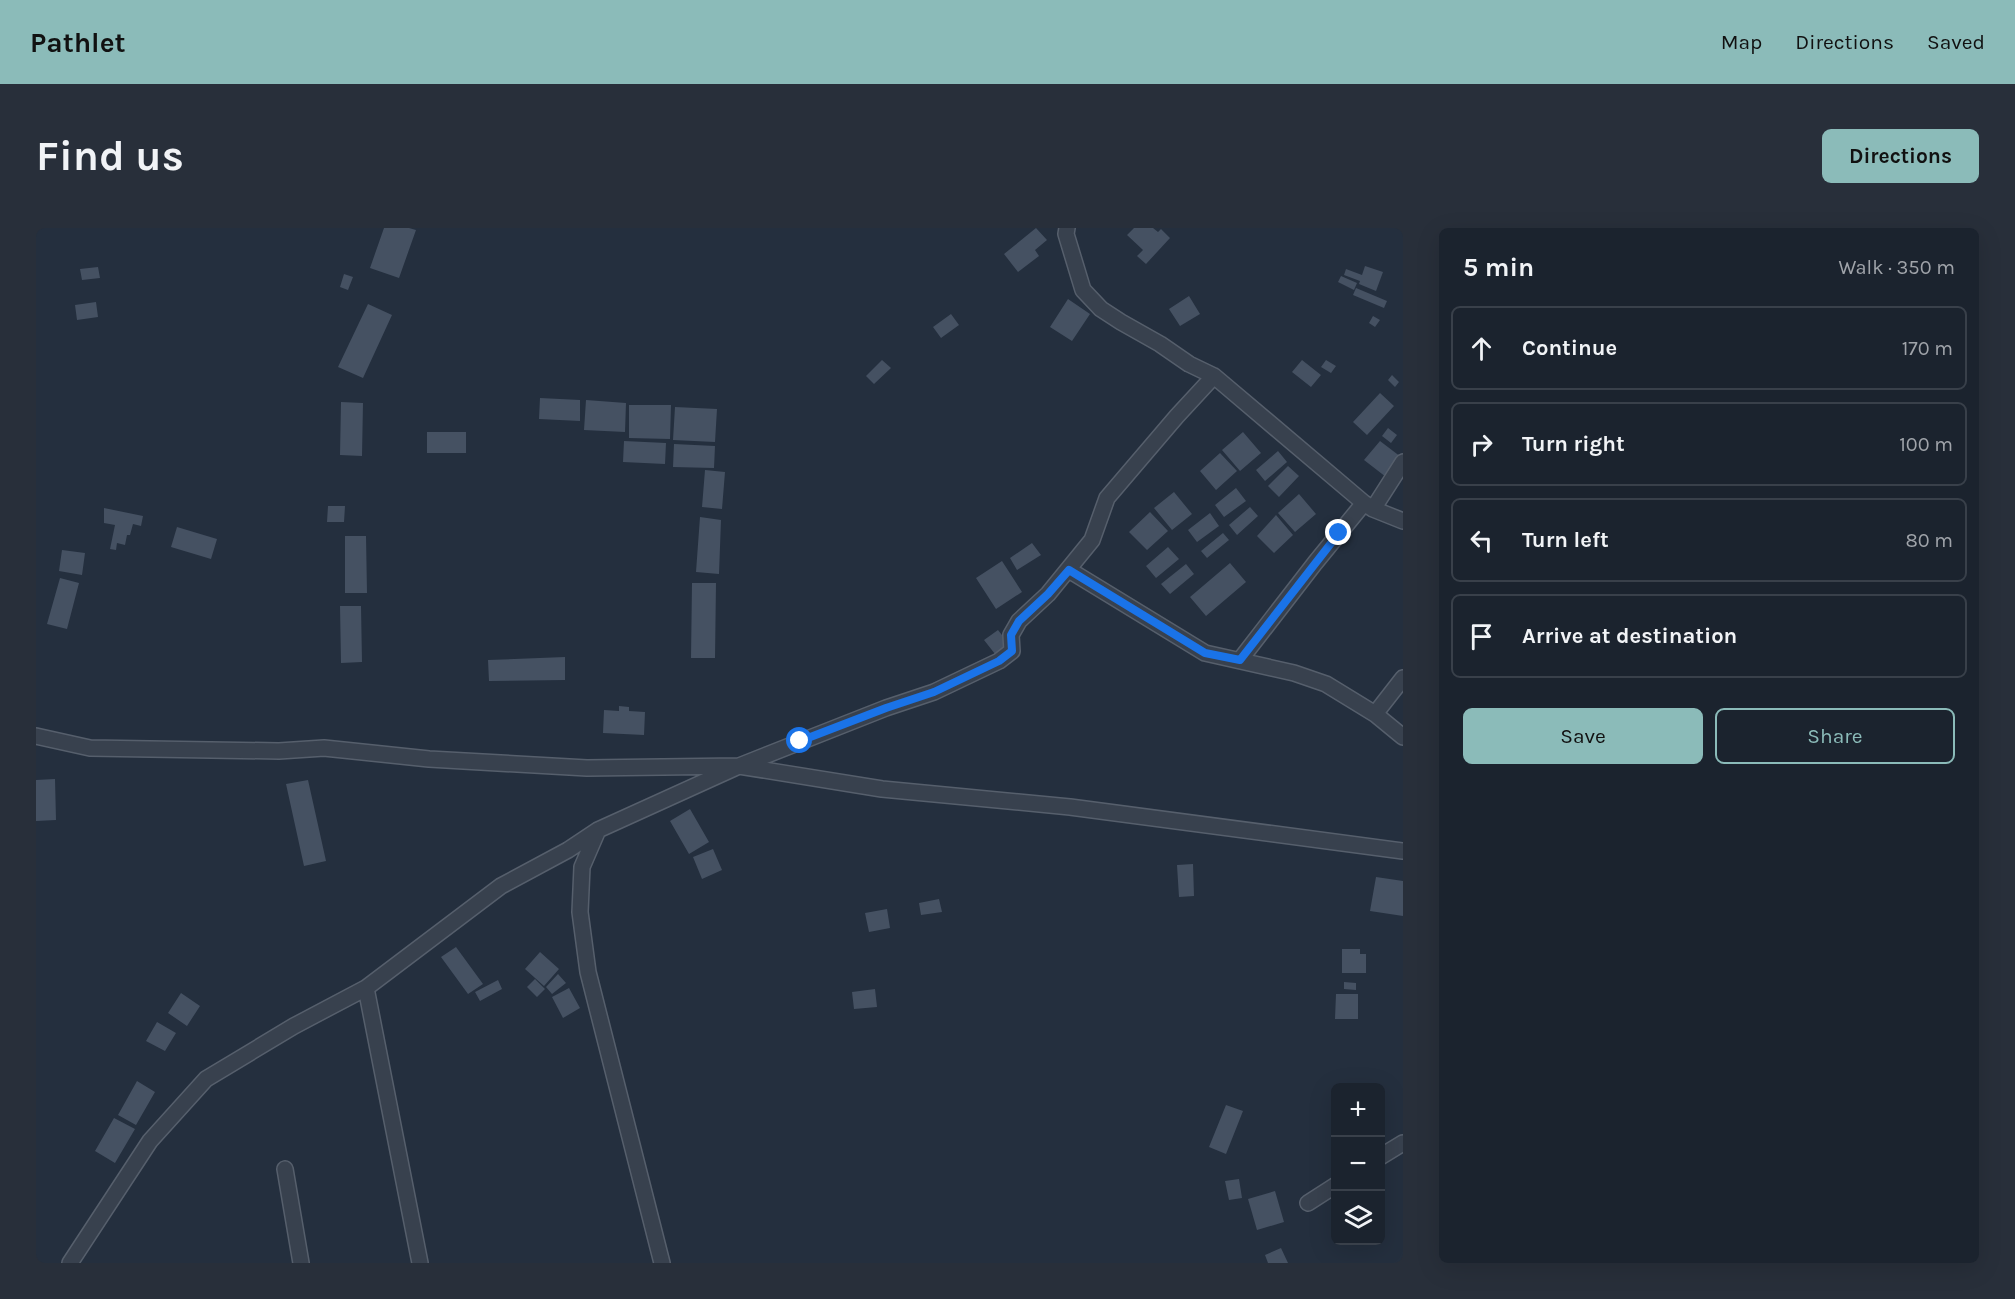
<!DOCTYPE html>
<html lang="en">
<head>
<meta charset="utf-8">
<style>
  body { margin:0; font-family:Karla,sans-serif; background:#282f3a; color:#f1f3f6 }
  .controls { position:absolute; right:18px; bottom:18px; display:grid; overflow:hidden; border-radius:9px; box-shadow:0 6px 24px #0002 }
  .controls button { width:54px; height:54px; display:grid; place-items:center; padding:0; border:0; border-bottom:2px solid #39404a; background:#1b232e; color:#f1f3f6; font:30px sans-serif }
  .stop { position:absolute; width:18px; height:18px; margin:-14px; border:4px solid #1a73e8; border-radius:50%; background:#fff }
  .stop.end { background:#1a73e8; border-color:#fff; box-shadow:0 2px 6px #0008 }
  .list { margin:0; padding:0; list-style:none }
  h2 { display:flex; justify-content:space-between; align-items:center; height:78px; margin:0; padding:0 24px; font-size:26px }
  h2 small { font-size:20px; font-weight:400; color:#a0a4aa }
  .list li { display:grid; grid-template-columns:39px 1fr auto; gap:18px; align-items:center; box-sizing:border-box; height:84px; margin:0 12px 12px; padding:0 12px; border:2px solid #39404a; border-radius:9px }
  .list b { display:block; font-size:22px; white-space:nowrap }
  .list em { font-size:20px; font-style:normal; color:#a0a4aa }
  .actions { display:flex; gap:12px; padding:18px 24px }
  .actions a { flex:1; padding:14px 0; border:2px solid #8bbbb9; border-radius:9px; text-align:center; font-size:21px; color:#8bbbb9 }
  .actions .main { background:#8bbbb9; color:#111 }
  .icon { flex:none; width:33px; height:33px; fill:none; stroke:currentColor; stroke-width:2; stroke-linecap:round; stroke-linejoin:round }
  .map { position:relative; flex:none; width:1367px; height:1035px; overflow:hidden; border-radius:9px }
  header { display:flex; align-items:center; gap:36px; box-sizing:border-box; height:84px; padding:0 30px; background:#8bbbb9; color:#111 }
  header strong { font-size:28px }
  nav { display:flex; gap:33px; margin-inline-start:auto; font-size:21px }
  .intro { display:flex; align-items:center; justify-content:space-between; box-sizing:border-box; height:144px; padding:0 36px }
  h1 { margin:0; font-size:42px }
  .button { padding:15px 27px; border-radius:9px; background:#8bbbb9; color:#111; font-size:21px; font-weight:700 }
  main { display:flex; gap:36px; padding:0 36px }
  aside { flex:1; background:#1b232e; border-radius:9px; box-shadow:0 6px 24px #0002 }
  .map>svg:first-child { display:block }
  .building { fill:#455162 }
  .lines { fill:none; stroke-linecap:round; stroke-linejoin:round }
  .minor-casing { stroke:#565f6c; stroke-width:18 }
  .minor { stroke:#38414e; stroke-width:15 }
  .route { stroke:#1a73e8; stroke-width:8 }
</style>
</head>
<body>
<header>
<strong>Pathlet</strong>
<nav><a>Map</a><a>Directions</a><a>Saved</a></nav>
</header>
<div class="intro"><h1>Find us</h1><a class="button">Directions</a></div>
<main>
<div class="map">
<svg width="1367" height="1035" viewBox="0 0 1367 1035">
  <rect width="100%" height="100%" fill="#242f3e"/>
  <!-- building -->
  <path class="building" d="M348 0H373L380 2 363 50 334 40Z
    M1000 0 1011 12 999 22 1003 28 982 44 968 26Z
    M1098 0H1117L1122 4 1125 1 1134 10 1110 36 1101 28 1107 22 1091 7Z
    M1329 38 1347 44 1340 63 1323 56 1324 53 1308 47 1310 41 1326 47Z
    M62 39 64 50 46 52 44 41Z
    M308 46 317 49 312 62 304 59Z
    M1305 48 1321 55 1318 62 1302 54Z
    M1320 60 1351 73 1348 80 1317 67Z
    M1153 68 1164 86 1144 98 1133 81Z
    M1032 71 1054 86 1036 113 1014 99Z
    M60 74 62 89 41 92 39 77Z
    M332 76 356 87 327 150 302 139Z
    M915 86 923 97 905 110 897 99Z
    M1337 88 1344 92 1339 99 1333 95Z
    M846 132 855 140 838 156 830 148Z
    M1266 132 1285 147 1275 159 1256 144Z
    M1290 132 1300 138 1295 145 1285 139Z
    M1356 147 1363 154 1359 159 1352 152Z
    M1344 165 1358 178 1331 207 1317 194Z
    M504 170 544 172V193L503 191Z
    M550 172 590 175 589 204 548 202Z
    M305 174 327 175 326 228 304 227Z
    M593 177H635L634 211 593 210Z
    M639 179 681 181 679 214 637 212Z
    M1352 200 1361 207 1355 215 1346 208Z
    M391 204H430V225H391Z
    M1207 204 1225 225 1204 243 1186 222Z
    M588 213 630 215 629 236 587 234Z
    M1344 213 1365 229 1350 249 1328 232Z
    M638 216 679 218 678 240 637 239Z
    M1242 223 1251 234 1229 253 1220 242Z
    M1184 225 1201 243 1180 262 1164 243Z
    M1252 238 1263 248 1243 269 1232 258Z
    M669 242 689 244 686 281 666 279Z
    M1200 260 1210 273 1188 289 1179 277Z
    M1138 264 1156 286 1136 302 1118 280Z
    M1263 266 1280 286 1259 304 1242 285Z
    M292 278H309L308 294H291Z
    M1214 279 1222 288 1201 307 1193 297Z
    M68 280 107 288 105 298 97 296 94 307H91L89 317 81 315 80 322 74 321 79 297 68 295Z
    M1114 284 1132 303 1111 322 1093 304Z
    M1174 285 1183 298 1161 314 1152 302Z
    M1240 287 1257 307 1238 325 1221 308Z
    M664 289 685 292 683 346 660 344Z
    M141 299 181 311 175 331 135 319Z
    M1187 305 1193 312 1171 330 1165 323Z
    M309 308H330L331 365H309Z
    M996 315 1005 327 981 342 974 330Z
    M1132 319 1143 331 1120 350 1110 338Z
    M26 322 49 325 46 347 23 343Z
    M966 333 986 364 960 381 940 350Z
    M1194 335 1210 354 1170 388 1154 369Z
    M1150 336 1158 346 1134 366 1125 356Z
    M24 350 43 355 31 401 11 396Z
    M656 355H680L679 430H655Z
    M304 378H325L326 434 305 435Z
    M962 402 973 416 959 426 948 412Z
    M529 429V452L453 453 452 432Z
    M583 478 593 479V483L609 484 608 507 567 505 568 482 583 483Z
    M19 551 20 592 0 593V552Z
    M272 552 290 633 268 638 250 556Z
    M654 581 673 614 653 626 634 593Z
    M677 621 686 642 666 651 657 629Z
    M1157 636 1158 668 1143 669 1141 637Z
    M1340 649 1367 653V688L1334 683Z
    M903 671 906 684 885 687 883 675Z
    M851 681 854 700 833 704 829 685Z
    M420 719 447 756 432 766 405 729Z
    M1306 721H1324V726H1330V745H1306Z
    M504 724 523 741 508 758 489 741Z
    M522 746 530 755 516 766 510 759Z
    M499 751 509 761 501 769 491 759Z
    M462 752 466 761 444 773 439 764Z
    M1308 754 1320 755V762L1308 761Z
    M533 760 544 780 527 790 516 769Z
    M839 761 841 779 818 781 816 764Z
    M145 765 164 778 151 798 132 785Z
    M1300 766H1322V791H1299Z
    M121 794 140 805 129 823 110 813Z
    M101 853 119 864 100 897 82 887Z
    M1190 877 1207 883 1190 926 1173 919Z
    M78 890 99 901 79 935 59 923Z
    M1203 951 1206 970 1193 972 1189 953Z
    M1239 963 1248 994 1221 1002 1212 971Z
    M1245 1020 1252 1035H1232L1229 1027Z"/>
  <g class="lines">
    <defs>
      <path id="minor" d="M1031 0 1030 6 1047 62 1065 81 1085 94 1124 116 1153 136 1178 148 1328 275 1337 281 1367 293
        M1337 281 1367 234
        M1033 342 1169 425 1258 445 1290 456 1339 486 1367 509
        M1204 432 1279 335 1328 275
        M1339 486 1367 450
        M0 508 54 520 243 523 288 520 393 531 551 540 703 538 846 561 1034 579 1367 623
        M562 602 546 639 544 684 552 744 626 1035
        M330 760 384 1035
        M1344 929 1367 915
        M249 941 265 1035
        M1272 975 1300 957
        M34 1035 114 913 170 851 258 798 330 760 465 658 532 622 562 602 703 538 850 480 898 464 963 433 976 423 975 407 983 393 1012 366 1056 312 1071 270 1141 188 1178 148"/>
    </defs>
    <!-- minor casing -->
    <use href="#minor" class="minor-casing"/>
    <!-- minor -->
    <use href="#minor" class="minor"/>
  </g>
  <g class="lines">
    <!-- route -->
    <path class="route" d="M764 513 850 480 898 464 963 433 976 423 975 407 983 393 1012 366 1033 342 1169 425 1204 432 1303 305"/>
  </g>
</svg>
<div class="controls">
<button>+</button>
<button>−</button>
<button><svg class="icon" aria-label="layers" viewBox="0 0 24 24"><path d="M12 4l9 5-9 5-9-5zM3 14l9 5 9-5"/></svg></button>
</div>
<div class="stop" style="left:764px;top:513px"></div>
<div class="stop end" style="left:1303px;top:305px"></div>
</div>
<aside>
<h2>5 min<small>Walk · 350 m</small></h2>
<ul class="list">
<li><svg class="icon" aria-label="ahead" viewBox="0 0 24 24"><path d="M12 20V5M6 11l6-6 6 6"/></svg><div><b>Continue</b></div><em>170 m</em></li>
<li><svg class="icon" aria-label="right" viewBox="0 0 24 24"><path d="M7 20v-9h11M14 6l5 5-5 5"/></svg><div><b>Turn right</b></div><em>100 m</em></li>
<li><svg class="icon" aria-label="left" viewBox="0 0 24 24"><path d="M17 20v-9H6M10 6l-5 5 5 5"/></svg><div><b>Turn left</b></div><em>80 m</em></li>
<li><svg class="icon" aria-label="arrive" viewBox="0 0 24 24"><path d="M6 21V4h12l-3 4 3 4H6"/></svg><div><b>Arrive at destination</b></div></li>
</ul>
<div class="actions"><a class="main">Save</a><a>Share</a></div>
</aside>
</main>
</body>
</html>
